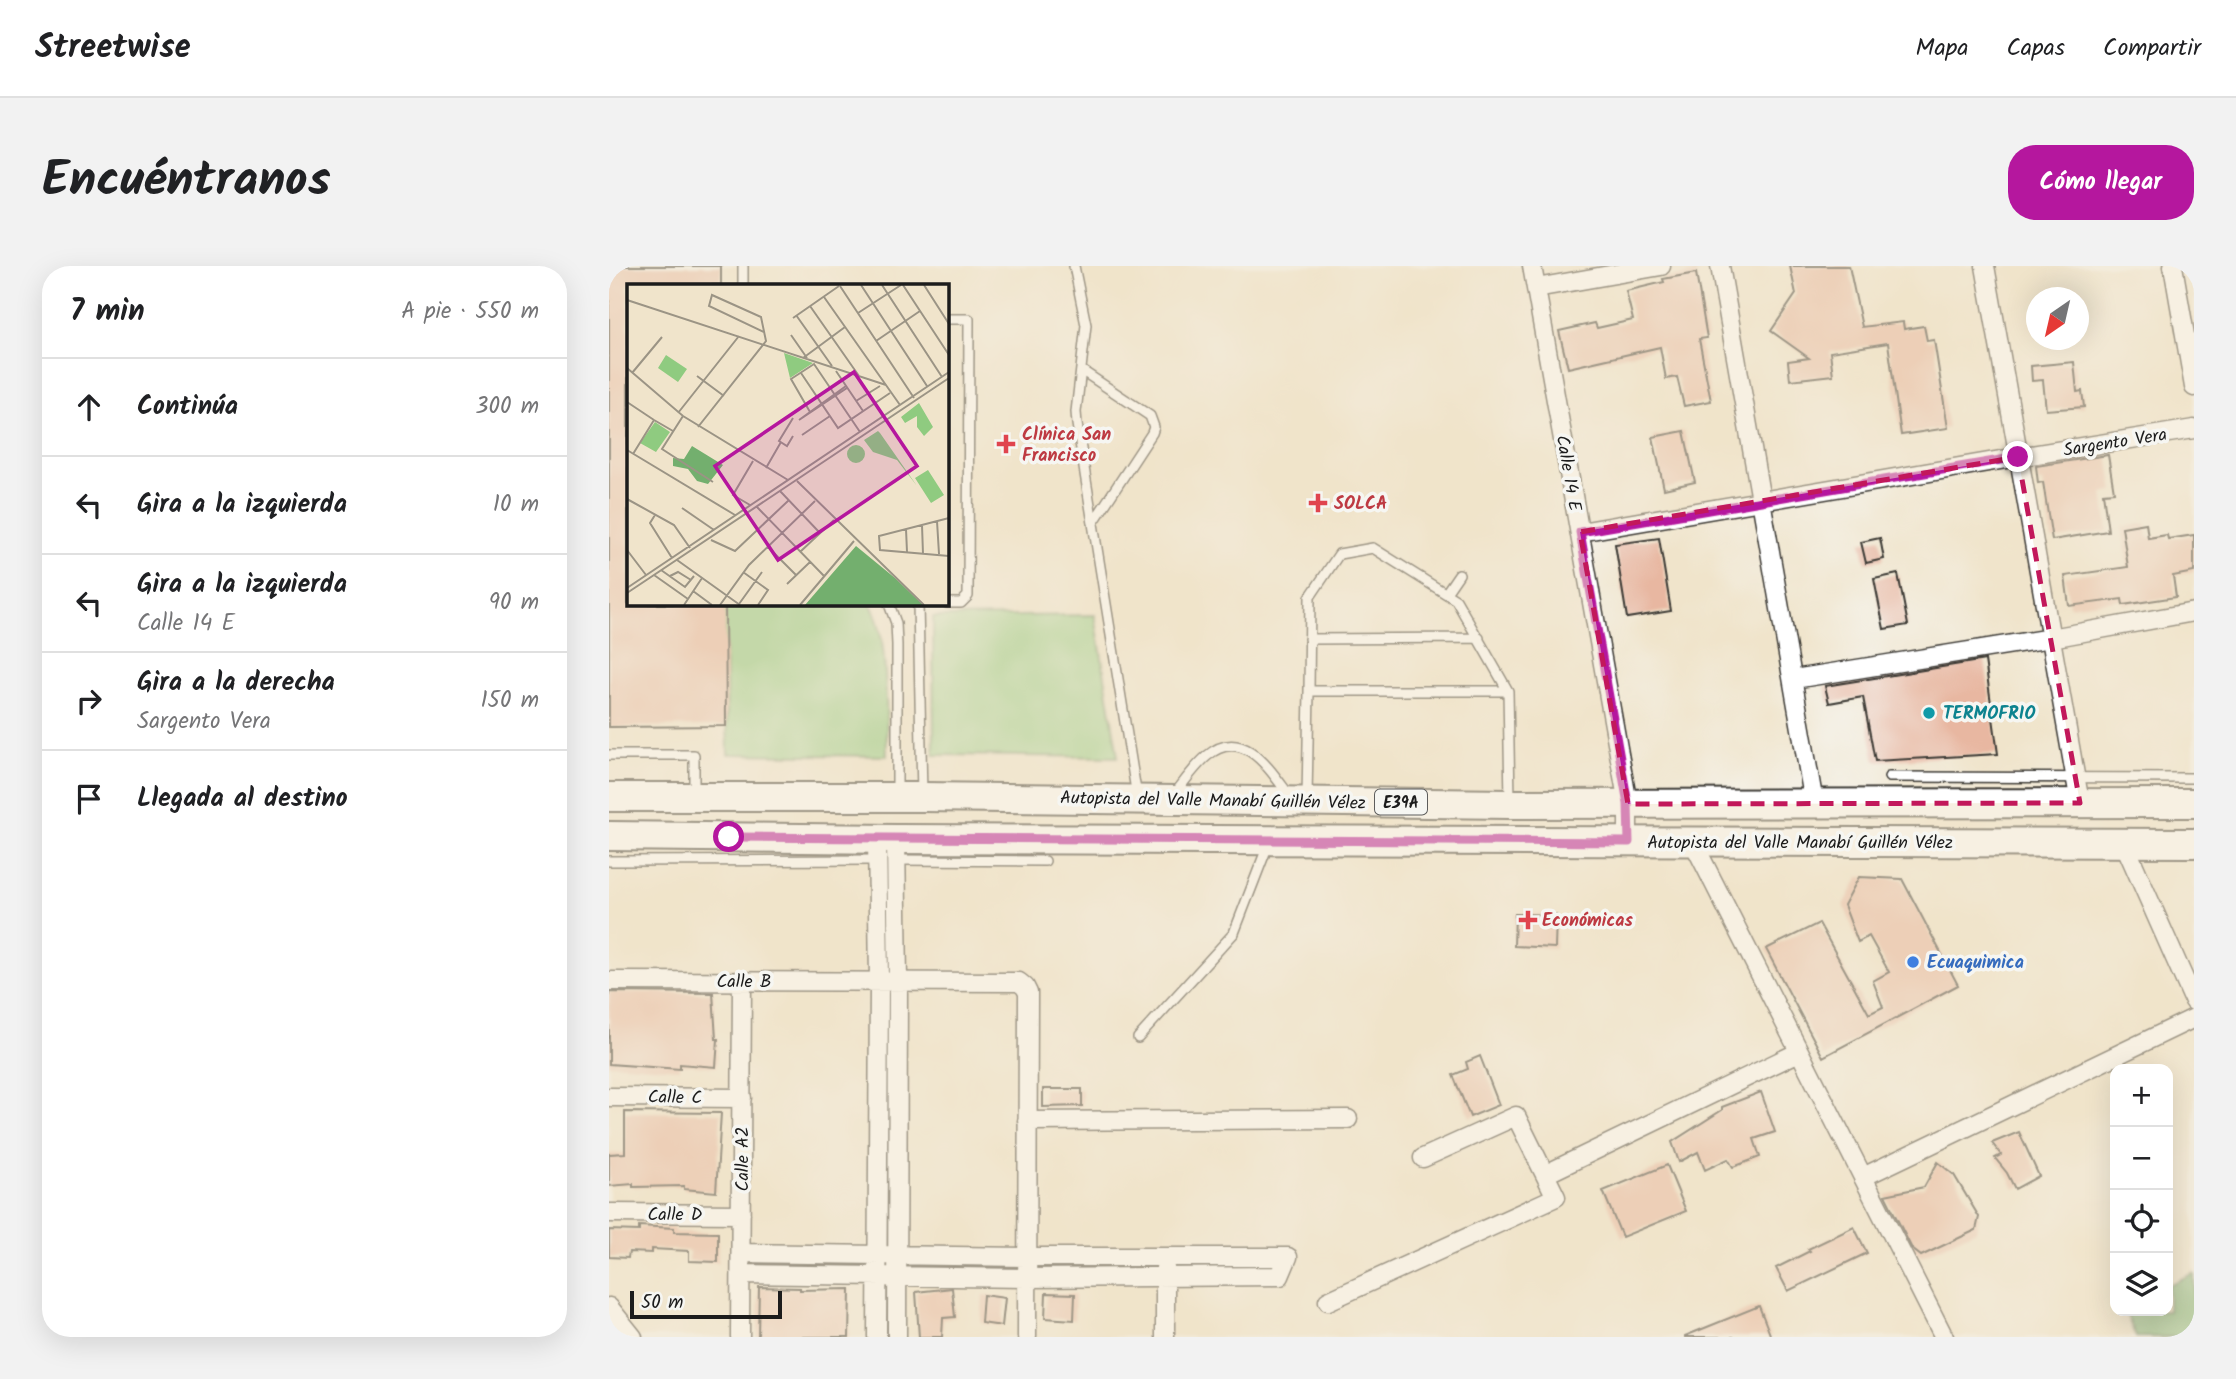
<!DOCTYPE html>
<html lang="es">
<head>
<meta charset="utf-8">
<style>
  body { margin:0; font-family:Kalam,sans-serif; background:#f2f2f2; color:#202124 }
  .controls { position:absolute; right:21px; bottom:21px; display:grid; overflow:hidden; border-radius:14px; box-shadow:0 7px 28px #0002 }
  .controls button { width:63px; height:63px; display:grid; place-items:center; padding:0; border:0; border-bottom:2px solid #e0e0e0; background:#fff; color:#202124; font:35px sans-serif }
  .compass { position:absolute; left:1417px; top:21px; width:63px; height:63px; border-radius:50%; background:#fff; box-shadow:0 7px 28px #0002; rotate:214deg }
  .scale { position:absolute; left:21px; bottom:18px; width:152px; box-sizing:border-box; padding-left:7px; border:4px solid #1c1c1c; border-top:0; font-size:19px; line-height:24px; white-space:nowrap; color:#1c1c1c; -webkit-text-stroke:5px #f6f6f2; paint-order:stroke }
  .stop { position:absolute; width:21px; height:21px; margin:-16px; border:5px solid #b5179e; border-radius:50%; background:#fff }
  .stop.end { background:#b5179e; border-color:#fff; box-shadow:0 2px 7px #0008 }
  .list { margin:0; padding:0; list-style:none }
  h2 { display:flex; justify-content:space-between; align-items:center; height:91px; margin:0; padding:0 28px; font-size:30px }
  h2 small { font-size:23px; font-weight:400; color:#757577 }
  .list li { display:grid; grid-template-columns:46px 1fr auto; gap:21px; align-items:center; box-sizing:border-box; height:98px; padding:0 28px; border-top:2px solid #e0e0e0 }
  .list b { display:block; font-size:26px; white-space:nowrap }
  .list p { margin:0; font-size:23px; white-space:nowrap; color:#757577 }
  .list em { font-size:23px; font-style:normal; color:#757577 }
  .icon { flex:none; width:38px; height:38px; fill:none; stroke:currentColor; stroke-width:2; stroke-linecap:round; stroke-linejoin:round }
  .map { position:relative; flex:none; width:1585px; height:1071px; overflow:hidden; border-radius:28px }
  header { display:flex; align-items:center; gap:42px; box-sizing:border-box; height:98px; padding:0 35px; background:#fff; border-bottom:2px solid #e0e0e0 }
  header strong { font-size:33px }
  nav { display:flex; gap:38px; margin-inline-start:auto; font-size:24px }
  .intro { display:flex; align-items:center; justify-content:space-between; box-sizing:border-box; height:168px; padding:0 42px }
  h1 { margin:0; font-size:49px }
  .button { padding:18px 32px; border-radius:28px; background:#b5179e; color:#fff; font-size:24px; font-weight:700 }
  main { display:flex; gap:42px; padding:0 42px }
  aside { flex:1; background:#fff; border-radius:28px; box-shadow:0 7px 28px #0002 }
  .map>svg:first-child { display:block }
  .green { fill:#8fcb80; stroke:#56744e; stroke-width:2 }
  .forest { fill:#73af6e; stroke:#486645; stroke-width:2 }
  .building { fill:#e8b7a1 }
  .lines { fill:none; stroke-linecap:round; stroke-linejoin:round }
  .service-casing { stroke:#3c3a36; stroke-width:12 }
  .minor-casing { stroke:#3c3a36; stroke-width:21 }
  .primary-casing { stroke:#3c3a36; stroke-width:32 }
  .service { stroke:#fff; stroke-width:9 }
  .minor { stroke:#fff; stroke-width:18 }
  .primary { stroke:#fff; stroke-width:28 }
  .route { stroke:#b5179e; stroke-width:9 }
  .marked { fill:none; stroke:#c2185b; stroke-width:5; stroke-dasharray:14 9; stroke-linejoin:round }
  .health-dot { fill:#e0444e; stroke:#f6f6f2; stroke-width:2.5 }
  .culture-dot { fill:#0f9aa8; stroke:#f6f6f2; stroke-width:2.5 }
  .shop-dot { fill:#3f7fe0; stroke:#f6f6f2; stroke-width:2.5 }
  .labels { text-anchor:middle; stroke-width:7; stroke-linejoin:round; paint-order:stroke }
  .shield { fill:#f6f6f2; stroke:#5d5d5c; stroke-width:2 }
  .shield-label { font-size:16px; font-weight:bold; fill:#1c1c1c }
  .health-label { font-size:18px; font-weight:bold; fill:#be3a42; stroke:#f6f6f2; text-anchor:start }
  .street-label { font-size:18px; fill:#1c1c1c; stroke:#f6f6f2 }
  .culture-label { font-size:18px; font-weight:bold; fill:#0d838f; stroke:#f6f6f2; text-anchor:start }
  .shop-label { font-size:18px; font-weight:bold; fill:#366cbe; stroke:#f6f6f2; text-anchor:start }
  .inset-road { fill:none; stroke:#9b9485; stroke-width:2 }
  .view { fill:#b5179e; fill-opacity:0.15; stroke:#b5179e; stroke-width:3.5 }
  .inset-edge { fill:none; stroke:#1c1c1c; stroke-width:3.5 }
</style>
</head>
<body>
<header>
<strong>Streetwise</strong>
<nav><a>Mapa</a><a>Capas</a><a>Compartir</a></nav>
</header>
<div class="intro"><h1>Encuéntranos</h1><a class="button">Cómo llegar</a></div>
<main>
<aside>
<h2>7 min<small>A pie · 550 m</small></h2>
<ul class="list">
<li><svg class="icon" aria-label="ahead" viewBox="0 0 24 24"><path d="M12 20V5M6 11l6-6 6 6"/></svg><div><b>Continúa</b></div><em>300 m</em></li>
<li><svg class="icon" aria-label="left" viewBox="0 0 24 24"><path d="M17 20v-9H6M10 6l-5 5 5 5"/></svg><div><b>Gira a la izquierda</b></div><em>10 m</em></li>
<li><svg class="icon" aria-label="left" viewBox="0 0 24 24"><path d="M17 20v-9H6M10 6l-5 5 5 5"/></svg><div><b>Gira a la izquierda</b><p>Calle 14 E</p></div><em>90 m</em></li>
<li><svg class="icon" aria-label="right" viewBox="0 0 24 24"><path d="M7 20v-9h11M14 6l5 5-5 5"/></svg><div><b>Gira a la derecha</b><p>Sargento Vera</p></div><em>150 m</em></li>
<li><svg class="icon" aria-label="arrive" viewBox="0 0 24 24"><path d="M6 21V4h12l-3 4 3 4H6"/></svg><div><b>Llegada al destino</b></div></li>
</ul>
</aside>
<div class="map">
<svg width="1585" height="1071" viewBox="0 0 1585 1071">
  <rect width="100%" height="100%" fill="#f6f6f2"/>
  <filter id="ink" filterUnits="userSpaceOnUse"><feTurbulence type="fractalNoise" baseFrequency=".0143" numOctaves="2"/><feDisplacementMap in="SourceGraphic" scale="14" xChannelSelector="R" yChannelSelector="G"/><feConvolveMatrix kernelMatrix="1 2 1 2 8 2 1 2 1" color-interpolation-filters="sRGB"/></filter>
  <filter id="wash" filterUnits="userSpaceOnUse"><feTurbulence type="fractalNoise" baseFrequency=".00686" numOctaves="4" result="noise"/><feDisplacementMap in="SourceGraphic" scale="28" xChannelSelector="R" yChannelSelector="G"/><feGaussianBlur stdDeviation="1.57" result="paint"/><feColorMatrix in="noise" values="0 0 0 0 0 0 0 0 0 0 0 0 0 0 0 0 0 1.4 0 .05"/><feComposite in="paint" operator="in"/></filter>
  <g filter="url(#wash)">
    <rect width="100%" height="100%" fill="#f0e4cb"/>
    <!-- green -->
    <path class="green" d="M115 338H261C280 362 277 456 278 490L119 488Z
      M486 349 509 491 325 489 324 351Z"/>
    <!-- forest -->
    <path class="forest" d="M1585 1007V1071H1527L1516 1045H1559V1019Z"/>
    <g id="blocks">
      <!-- building -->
      <path class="building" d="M0 0H112V19H19V338H116L117 460 0 461Z
        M1181 0H1240L1253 61 1294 56 1295 63 1315 60 1318 75 1325 74 1339 162 1292 169 1279 77 1221 86 1224 109 1181 114 1179 95 1200 92 1162 65 1187 28Z
        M1087 7 1098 72 1090 73 1102 135 1075 140 1068 111 1057 113 1051 81 959 102 950 65 986 57 988 62 1024 54 1017 25 1055 16 1054 13Z
        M1465 96 1468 126 1473 125 1475 141 1437 144 1434 114 1423 115 1422 100Z
        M1075 165 1086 216 1055 223 1044 171Z
        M1499 189 1505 226 1494 227 1499 265 1443 274 1434 216 1429 217 1427 200Z
        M1537 257 1539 272 1558 269 1559 273 1585 269V306L1564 310 1567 331 1514 339 1513 333 1460 340 1456 310 1519 301 1513 261Z
        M1050 272 1062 345 1018 352 1006 278Z
        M1271 272 1275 293 1257 297 1252 276Z
        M1289 308 1299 359 1275 363 1265 313Z
        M1376 394 1389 488 1266 495 1254 431 1220 437 1216 420Z
        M1250 611 1293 613 1349 719 1214 791 1157 683 1210 657 1260 748 1274 741 1264 715 1280 706 1260 670 1249 676 1235 639Z
        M906 648 947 649 946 682 905 680Z
        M0 726 104 727 107 773H109L107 801 71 798V803L0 798Z
        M871 790 890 839 861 851 844 809 859 803 857 796Z
        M434 823H473V840L434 841Z
        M1152 826 1166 866 1145 873 1151 891 1124 901 1119 893 1096 904 1089 886 1070 896 1063 876 1113 844V841Z
        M16 846 112 847 107 926 75 923V920L24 921V918L0 920V888L16 887Z
        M1410 866 1430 910 1406 923 1398 907 1386 892 1392 889 1383 877Z
        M1329 896 1345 909 1370 951 1367 964 1312 990 1303 983 1276 929 1315 921Z
        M1058 899 1077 945 1013 971 994 925Z
        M30 960 65 962V966L109 967V996L80 995V985L43 983V987L20 986 19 992 0 991V964L30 965Z
        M1245 961 1258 987 1179 1025 1167 1002 1201 985 1199 983Z
        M150 1021 191 1022V1024L241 1023 240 1071H149Z
        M343 1022 346 1051 334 1052 333 1071H310L307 1026Z
        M437 1027 466 1028 465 1054 436 1052Z
        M374 1029 396 1032 393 1060 372 1057Z
        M1150 1040 1162 1071H1076V1070Z"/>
    </g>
  </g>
  <g filter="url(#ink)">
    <use href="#blocks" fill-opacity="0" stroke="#3c3a36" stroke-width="2"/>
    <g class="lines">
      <defs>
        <path id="service" d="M134 0V19
          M465 0 477 59 467 146 468 158 528 531
          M338 53H360L359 330 352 337H338
          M472 104 541 150 545 161 543 167 484 257
          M837 327 850 308
          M280 338 287 357 288 379V527
          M309 338 313 529
          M700 373 870 372
          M899 425H700L701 331 730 288 764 282 847 334 899 425 901 534
          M0 489H85V528
          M1280 511 1585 512
          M565 529C575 516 585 501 598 490 634 459 661 504 680 529
          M698 532 700 425
          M287 594 436 595
          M0 595 269 594
          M529 772 625 667 659 579"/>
        <path id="minor" d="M923 0 1019 538V576
          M1111 0 1205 537
          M1376 0 1471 537
          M1564 0 1585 121
          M927 22 1052 0
          M971 266 1409 191 1585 163
          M1185 413 1442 372 1585 346
          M287 573 289 715 288 1071
          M1084 576 1335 1071
          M1515 577 1585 735
          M0 715 410 716 416 721 419 727 418 1071
          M0 831 133 832
          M418 855 739 853
          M937 908 1190 786
          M1254 911 1585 752
          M0 947 132 948
          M556 1002V1071
          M132 1008 418 1012 671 1010 679 991H417L133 987
          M719 1035 947 931 907 850 814 892
          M0 1041 24 1071
          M131 1071 133 715
          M268 1071 270 715 268 572"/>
        <path id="primary" d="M0 531H314L901 538 1585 537
          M0 570 287 573 1585 577"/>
      </defs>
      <!-- service casing -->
      <use href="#service" class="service-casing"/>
      <!-- minor casing -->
      <use href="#minor" class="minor-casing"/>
      <!-- primary casing -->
      <use href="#primary" class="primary-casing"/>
      <!-- service -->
      <use href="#service" class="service"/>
      <!-- minor -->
      <use href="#minor" class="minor"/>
      <!-- primary -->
      <use href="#primary" class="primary"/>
    </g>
  </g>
  <g class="lines" filter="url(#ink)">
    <!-- route -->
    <path class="route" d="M120 571 1020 576 1019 538 971 266 1409 191"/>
  </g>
  <!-- marked area -->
  <path d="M0 0H1585V1071H0ZM1409 191 1471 537 1019 538 971 266Z" fill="#f0e4cb" fill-opacity=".55" fill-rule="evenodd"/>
  <path class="marked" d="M1409 191 1471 537 1019 538 971 266Z"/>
  <!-- markers -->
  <g class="health-dot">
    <path d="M393.5 167.5h7v7h7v7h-7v7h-7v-7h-7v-7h7z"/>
    <path d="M705.5 226.5h7v7h7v7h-7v7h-7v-7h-7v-7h7z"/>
    <path d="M915.5 643.5h7v7h7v7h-7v7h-7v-7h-7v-7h7z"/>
  </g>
  <circle class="culture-dot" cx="1320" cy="447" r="7"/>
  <circle class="shop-dot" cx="1304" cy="696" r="7"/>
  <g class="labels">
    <!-- shield labels -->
    <rect class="shield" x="766" y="523.5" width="52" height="25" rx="5"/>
    <g class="shield-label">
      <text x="792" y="542">E39A</text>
    </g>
    <!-- health labels -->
    <g class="health-label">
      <text x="413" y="174">Clínica San<tspan x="413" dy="21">Francisco</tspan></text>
      <text x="725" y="243">SOLCA</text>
      <text x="933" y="660">Económicas</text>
    </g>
    <!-- street labels -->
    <g class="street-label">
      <text transform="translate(1506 176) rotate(-9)" y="6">Sargento Vera</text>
      <text transform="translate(960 207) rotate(80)" y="6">Calle 14 E</text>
      <text transform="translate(604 534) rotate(1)" y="6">Autopista del Valle Manabí Guillén Vélez</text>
      <text x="1191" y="582">Autopista del Valle Manabí Guillén Vélez</text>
      <text x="135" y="721">Calle B</text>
      <text transform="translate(66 831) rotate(1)" y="6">Calle C</text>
      <text transform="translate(133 893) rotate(-90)" y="6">Calle A2</text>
      <text x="66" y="954">Calle D</text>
    </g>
    <!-- culture labels -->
    <g class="culture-label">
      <text x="1334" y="453">TERMOFRIO</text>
    </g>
    <!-- shop labels -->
    <g class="shop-label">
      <text x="1318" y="702">Ecuaquimica</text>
    </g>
  </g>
  <!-- overview -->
  <g transform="translate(18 18)">
    <rect width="322" height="322" fill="#f0e4cb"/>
    <path d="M157 69 186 79 163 94ZM39 71 60 85 51 98 31 84ZM292 119 306 143 297 152 290 143V132L278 139 274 133ZM28 138 43 148 29 168 13 159ZM251 147 253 149 290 202 270 176 246 168 237 156ZM220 170a9 9 0 1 1 18 0a9 9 0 1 1-18 0ZM301 186 317 211 304 219 288 194Z" fill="#8fcb80"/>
    <path d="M65 162 96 181 81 200 70 197 61 185 46 182V174L57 175ZM229 262 268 294 296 321H178Z" fill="#73af6e"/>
    <path class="inset-road" d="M234 1 300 102M255 1 315 93M276 1 322 71M297 1 322 40M213 2 287 114M197 13 273 121M0 16 259 101M183 22 232 92M231 29 274 1M169 31 205 82M166 34 212 2M164 51 180 74M249 57 293 27M176 74 218 43M0 84 56 132 161 196M209 87 236 127M5 89 35 53M174 89 211 144 263 109M70 92 97 112M219 102 172 136 220 104M229 117 253 102M0 118 27 136M183 128 164 95 187 80 233 148M51 129 112 52M56 132 35 165 86 198M166 134 152 157 160 162 166 152M71 143 139 57 134 33 85 11 82 22 137 48M175 151 203 132M0 166 108 231M6 170 27 136 46 147M139 184 154 158M170 197 297 321M153 207 193 249M0 215 47 241 63 264M123 221 106 211 126 177M129 222 198 293M55 224 87 246M28 231 23 239 45 274M322 234 252 252 253 266 322 272M310 237 312 270M295 241 296 270M279 245 280 268M84 256 108 267 162 216M141 263 169 291M0 266 19 291M173 268 207 236M50 276 113 321M34 286 58 303 67 292M116 288 141 306 131 321M27 291 61 315M43 292 51 288 64 296M160 300 183 278M0 304 322 88M66 307 85 321M0 309 322 94M112 320 135 288M57 321 75 294M93 321 122 281 188 217M173 321 227 257"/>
    <path class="view" d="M227 88 290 182 151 276 88 182Z"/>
    <rect width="322" height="322" class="inset-edge"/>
  </g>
</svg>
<div class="controls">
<button>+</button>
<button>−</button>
<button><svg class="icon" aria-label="locate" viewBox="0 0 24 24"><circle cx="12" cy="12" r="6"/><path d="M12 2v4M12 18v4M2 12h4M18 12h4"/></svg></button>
<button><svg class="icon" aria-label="layers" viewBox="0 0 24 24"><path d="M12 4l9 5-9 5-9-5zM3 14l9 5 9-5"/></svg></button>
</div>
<svg class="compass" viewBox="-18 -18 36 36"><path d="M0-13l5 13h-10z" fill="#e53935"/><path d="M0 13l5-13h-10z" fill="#757577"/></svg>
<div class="scale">50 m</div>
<div class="stop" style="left:120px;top:571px"></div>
<div class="stop end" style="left:1409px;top:191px"></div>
</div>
</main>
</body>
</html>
